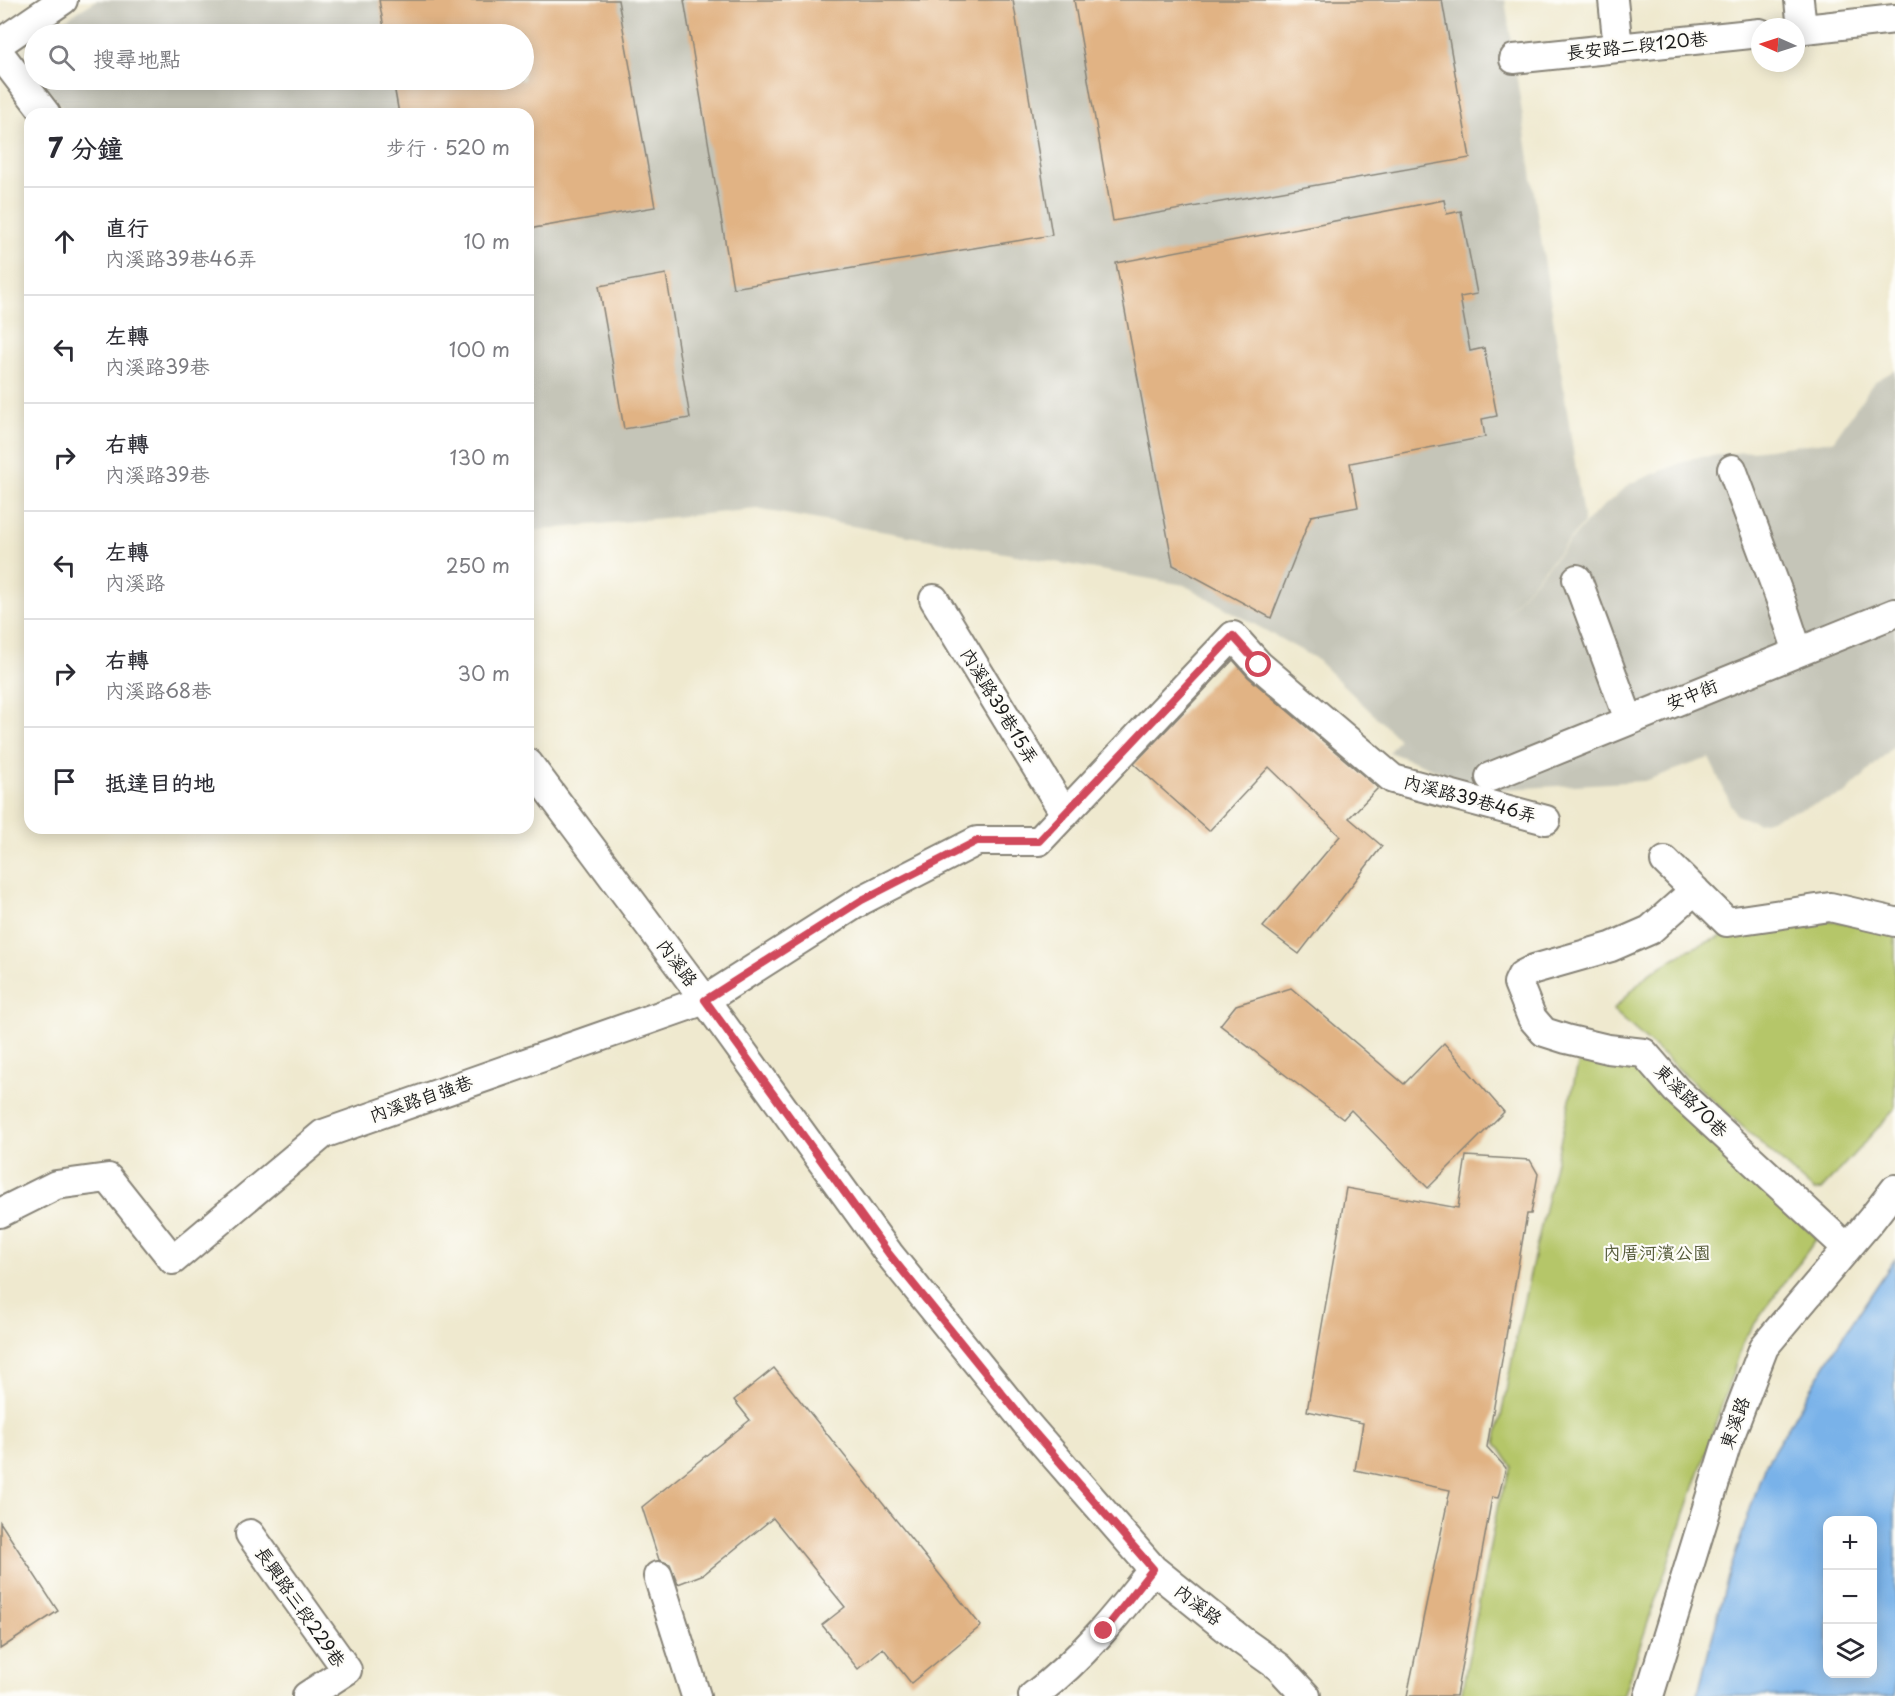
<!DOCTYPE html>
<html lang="zh-TW">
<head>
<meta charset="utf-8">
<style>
  body { margin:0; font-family:"Playpen Sans","LXGW WenKai TC",sans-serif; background:#f2f2f3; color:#2b2b33 }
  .controls { position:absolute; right:18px; bottom:18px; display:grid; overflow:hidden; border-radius:12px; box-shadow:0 3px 15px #0003 }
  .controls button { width:54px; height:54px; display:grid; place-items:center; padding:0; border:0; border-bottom:2px solid #e1e1e2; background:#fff; color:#2b2b33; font:30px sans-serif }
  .compass { position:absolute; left:1751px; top:18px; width:54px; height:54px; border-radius:50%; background:#fff; box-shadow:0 3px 15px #0003; rotate:273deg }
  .stop { position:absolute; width:18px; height:18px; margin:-14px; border:4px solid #d1495b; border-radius:50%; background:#fff }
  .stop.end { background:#d1495b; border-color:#fff; box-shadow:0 2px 6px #0008 }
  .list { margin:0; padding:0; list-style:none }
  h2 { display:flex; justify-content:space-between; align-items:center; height:78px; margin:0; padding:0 24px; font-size:26px }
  h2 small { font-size:20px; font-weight:400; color:#7c7c81 }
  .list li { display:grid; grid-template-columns:39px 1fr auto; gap:18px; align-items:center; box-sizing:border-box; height:108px; padding:0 24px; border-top:2px solid #e1e1e2 }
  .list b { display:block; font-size:22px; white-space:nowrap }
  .list p { margin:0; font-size:20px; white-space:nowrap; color:#7c7c81 }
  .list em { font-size:20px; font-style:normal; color:#7c7c81 }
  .icon { flex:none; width:33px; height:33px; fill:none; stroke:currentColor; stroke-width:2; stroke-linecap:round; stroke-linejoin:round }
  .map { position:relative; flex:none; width:1895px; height:1696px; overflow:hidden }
  .search { position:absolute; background:#fff; box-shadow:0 3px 15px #0003; left:24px; top:24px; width:510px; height:66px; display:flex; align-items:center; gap:15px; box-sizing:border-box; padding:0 21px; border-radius:33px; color:#7c7c81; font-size:22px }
  .panel { position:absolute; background:#fff; box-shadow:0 3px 15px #0003; left:24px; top:108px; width:510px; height:726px; border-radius:18px }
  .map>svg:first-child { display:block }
  .industrial { fill:#c5c5b8 }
  .green { fill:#b5c669; stroke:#687142; stroke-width:1.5 }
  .water { fill:#79b2e9; stroke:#4a6782; stroke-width:1.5; fill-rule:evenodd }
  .building { fill:#e1b384 }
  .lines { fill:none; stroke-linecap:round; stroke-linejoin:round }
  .minor-casing { stroke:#868276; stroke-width:32 }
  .minor { stroke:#fff; stroke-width:28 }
  .route { stroke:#d1495b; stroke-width:8 }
  .labels { text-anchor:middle; stroke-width:4.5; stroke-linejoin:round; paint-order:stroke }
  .street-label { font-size:18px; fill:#1c1c1c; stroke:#fdfcf7 }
  .park-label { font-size:18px; fill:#525837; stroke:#fdfcf7 }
</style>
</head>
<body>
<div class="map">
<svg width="1895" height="1696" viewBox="0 0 1895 1696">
  <rect width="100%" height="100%" fill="#fdfcf7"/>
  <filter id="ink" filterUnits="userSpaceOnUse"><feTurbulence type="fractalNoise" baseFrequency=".0167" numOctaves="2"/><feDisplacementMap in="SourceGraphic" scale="12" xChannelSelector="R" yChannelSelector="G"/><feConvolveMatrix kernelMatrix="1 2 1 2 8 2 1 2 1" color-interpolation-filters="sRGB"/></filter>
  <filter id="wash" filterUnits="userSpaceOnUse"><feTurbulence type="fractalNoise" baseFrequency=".008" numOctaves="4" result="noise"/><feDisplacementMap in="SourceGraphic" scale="24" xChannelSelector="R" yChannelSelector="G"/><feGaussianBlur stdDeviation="1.35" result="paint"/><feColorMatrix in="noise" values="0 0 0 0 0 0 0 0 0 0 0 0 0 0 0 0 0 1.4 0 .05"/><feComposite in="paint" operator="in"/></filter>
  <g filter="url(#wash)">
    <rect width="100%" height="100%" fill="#efe9cf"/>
    <!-- industrial -->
    <path class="industrial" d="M97 0H1505L1584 523 1489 633 1592 516 1631 483 1694 458 1833 441 1874 382 1895 370V745L1845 794 1758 823 1736 815 1709 758 1644 781 1489 790 1389 752 1399 739 1315 658 1184 585 757 509 528 531V114H67L41 80H524V34H41Z"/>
    <!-- green -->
    <path class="green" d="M1802 916 1895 931V1109L1821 1190 1814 1191 1613 1010 1647 975 1688 950 1745 927Z
      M1579 1060 1632 1067 1817 1238 1745 1337 1623 1696H1461L1498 1504 1512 1467 1496 1443 1520 1318Z"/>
    <!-- water -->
    <path class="water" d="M1895 1259V1696H1697L1727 1580 1764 1467 1841 1339ZM1828 1520H1872V1674H1828Z"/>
    <g id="blocks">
      <!-- building -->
      <path class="building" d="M379 0H618L655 207 528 229V114H399L393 80H524V34H385Z
        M684 0H1013L1052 235 733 288Z
        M1074 0H1442L1470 158 1113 221Z
        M1444 200 1447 214 1461 211 1477 294 1460 297 1470 351 1484 348 1497 416 1482 419 1485 437 1350 463 1358 507 1311 516 1271 618 1173 565 1116 263Z
        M666 274 690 418 624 429 599 286Z
        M1233 660 1248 677 1378 788 1349 818 1382 846 1299 954 1263 927 1340 836 1269 767 1209 831 1134 764Z
        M1291 988 1404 1084 1444 1043 1504 1112 1428 1188 1351 1110 1343 1119 1220 1025 1236 1005Z
        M1466 1156 1530 1160 1538 1174 1531 1214H1527L1487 1447 1506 1468 1498 1498 1492 1497 1456 1696H1407L1450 1490 1355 1470 1363 1423 1307 1411 1346 1188 1458 1208Z
        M774 1368 981 1626 911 1683 883 1648 858 1669 822 1625 845 1607 773 1518 704 1574 678 1584 670 1564 659 1560 642 1507 750 1420 734 1400Z
        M0 1522 58 1611 0 1649Z"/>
    </g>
  </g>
  <g filter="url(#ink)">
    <use href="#blocks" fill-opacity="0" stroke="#868276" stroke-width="1.5"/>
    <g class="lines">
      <defs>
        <path id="minor" d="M1613 0 1618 48
          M1799 0 1802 29
          M1796 30 1895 19
          M0 43 63 0
          M0 54 46 114
          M1514 59 1760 33
          M1732 469 1780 598 1798 652
          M1577 579 1629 720
          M934 599 1065 814
          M528 763 705 1000 889 1254 1026 1423 1153 1569 1241 1640 1279 1667 1306 1696
          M1490 777 1895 613
          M1665 861 1727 922 1830 907 1895 922
          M1695 890 1650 930 1611 947 1534 969 1522 975 1518 983 1532 1018 1544 1032 1566 1039 1608 1049 1644 1053 1676 1090 1847 1248
          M0 1213 56 1185 108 1178 173 1260 323 1134 705 1000 862 900 977 841H1039L1233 636 1259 665 1393 779 1546 820
          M250 1534 347 1670 307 1696
          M658 1576 696 1696
          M1033 1696C1080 1661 1117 1615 1153 1569
          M1649 1696 1726 1446 1764 1347 1871 1220 1895 1189"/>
      </defs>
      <!-- minor casing -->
      <use href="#minor" class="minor-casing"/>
      <!-- minor -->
      <use href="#minor" class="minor"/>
    </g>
  </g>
  <g class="lines" filter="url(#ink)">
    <!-- route -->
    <path class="route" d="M1104 1631 1153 1569 1026 1423 889 1254 705 1000 862 900 977 841H1039L1233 636 1259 665"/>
  </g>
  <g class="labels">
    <!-- street labels -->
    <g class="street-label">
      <text transform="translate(1637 46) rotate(-6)" y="6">長安路二段120巷</text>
      <text transform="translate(1692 695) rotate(-22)" y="6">安中街</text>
      <text transform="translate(999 706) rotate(59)" y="6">內溪路39巷15弄</text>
      <text transform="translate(1470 799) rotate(15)" y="6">內溪路39巷46弄</text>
      <text transform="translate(677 963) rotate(53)" y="6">內溪路</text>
      <text transform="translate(421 1099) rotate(-19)" y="6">內溪路自強巷</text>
      <text transform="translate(1691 1101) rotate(45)" y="6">東溪路70巷</text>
      <text transform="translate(1735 1423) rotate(-70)" y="6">東溪路</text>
      <text transform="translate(1198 1605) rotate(38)" y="6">內溪路</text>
      <text transform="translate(300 1607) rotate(55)" y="6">長興路三段229巷</text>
    </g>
    <!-- park labels -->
    <g class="park-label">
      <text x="1657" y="1259">內厝河濱公園</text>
    </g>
  </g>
</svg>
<div class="controls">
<button>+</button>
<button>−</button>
<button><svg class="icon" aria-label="layers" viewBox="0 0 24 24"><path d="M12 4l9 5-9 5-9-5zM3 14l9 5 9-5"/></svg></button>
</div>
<svg class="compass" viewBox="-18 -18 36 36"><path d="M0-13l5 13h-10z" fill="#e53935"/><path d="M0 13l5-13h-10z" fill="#7c7c81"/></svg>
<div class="stop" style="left:1259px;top:665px"></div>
<div class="stop end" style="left:1104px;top:1631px"></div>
<div class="search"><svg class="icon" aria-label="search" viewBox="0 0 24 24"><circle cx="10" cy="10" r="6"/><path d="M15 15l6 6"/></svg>搜尋地點</div>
<section class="panel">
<h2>7 分鐘<small>步行 · 520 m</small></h2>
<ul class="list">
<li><svg class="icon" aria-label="ahead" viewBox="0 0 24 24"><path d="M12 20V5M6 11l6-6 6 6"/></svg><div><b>直行</b><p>內溪路39巷46弄</p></div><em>10 m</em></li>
<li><svg class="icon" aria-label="left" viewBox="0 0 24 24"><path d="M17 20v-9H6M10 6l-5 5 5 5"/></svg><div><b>左轉</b><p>內溪路39巷</p></div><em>100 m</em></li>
<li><svg class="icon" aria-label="right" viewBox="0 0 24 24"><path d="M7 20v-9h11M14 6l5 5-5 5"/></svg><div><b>右轉</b><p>內溪路39巷</p></div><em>130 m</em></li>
<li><svg class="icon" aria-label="left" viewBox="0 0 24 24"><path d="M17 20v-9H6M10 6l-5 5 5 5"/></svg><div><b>左轉</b><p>內溪路</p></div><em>250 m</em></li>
<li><svg class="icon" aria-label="right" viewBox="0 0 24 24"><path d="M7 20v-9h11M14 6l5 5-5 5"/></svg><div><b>右轉</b><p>內溪路68巷</p></div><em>30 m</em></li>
<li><svg class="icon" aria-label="arrive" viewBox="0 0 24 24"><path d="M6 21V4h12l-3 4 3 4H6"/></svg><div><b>抵達目的地</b></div></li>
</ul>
</section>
</div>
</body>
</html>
